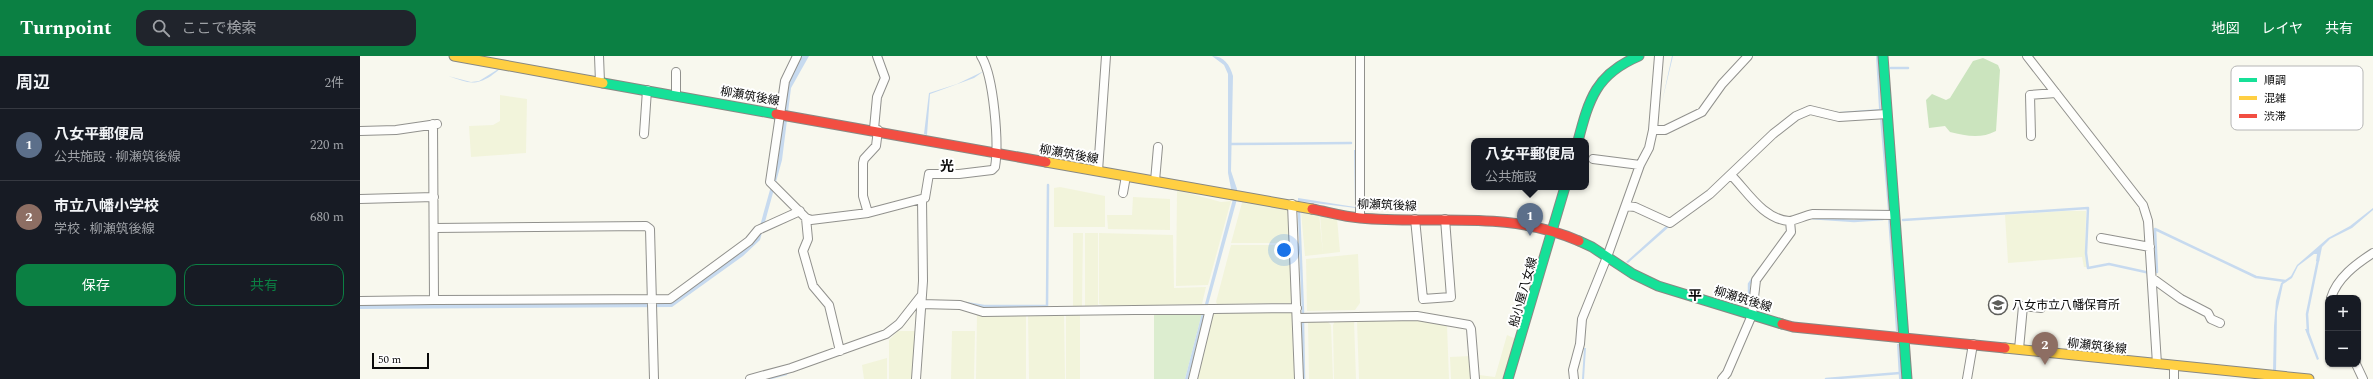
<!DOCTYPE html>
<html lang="ja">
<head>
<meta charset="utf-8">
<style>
  body { margin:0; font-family:Spectral,"Noto Sans JP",serif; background:#20242c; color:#f1f3f6 }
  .controls { position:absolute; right:12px; bottom:12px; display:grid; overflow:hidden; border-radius:8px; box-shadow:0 1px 3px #0004 }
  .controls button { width:36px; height:36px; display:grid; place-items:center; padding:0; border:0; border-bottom:1px solid #363941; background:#171b24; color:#f1f3f6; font:20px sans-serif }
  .scale { position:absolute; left:12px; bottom:10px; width:57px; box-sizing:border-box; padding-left:4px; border:2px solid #0a0a0a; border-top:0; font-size:11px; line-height:14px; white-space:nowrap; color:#0a0a0a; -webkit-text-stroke:3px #fff; paint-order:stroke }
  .you { position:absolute; left:924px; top:194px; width:14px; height:14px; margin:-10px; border:3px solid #fff; border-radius:50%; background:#1a73e8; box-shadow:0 0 0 6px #1a73e833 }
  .badge { display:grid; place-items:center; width:26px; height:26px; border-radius:50%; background:#0b8043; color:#fff; font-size:13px; font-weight:700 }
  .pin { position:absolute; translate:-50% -33px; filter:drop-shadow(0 1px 2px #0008) }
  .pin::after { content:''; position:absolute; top:21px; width:14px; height:12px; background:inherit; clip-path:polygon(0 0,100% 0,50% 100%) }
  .popup { position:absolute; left:1111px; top:82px; width:118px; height:52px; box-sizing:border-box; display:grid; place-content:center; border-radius:8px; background:#171b24; filter:drop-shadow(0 1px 3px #0005); font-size:13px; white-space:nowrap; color:#9ea1a6 }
  .popup b { font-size:15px; color:#f1f3f6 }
  .popup::after { content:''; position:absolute; left:50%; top:100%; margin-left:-8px; border:8px solid transparent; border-top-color:#171b24 }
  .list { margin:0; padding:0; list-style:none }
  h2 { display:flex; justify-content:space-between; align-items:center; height:52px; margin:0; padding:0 16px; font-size:17px }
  h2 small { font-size:13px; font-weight:400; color:#9ea1a6 }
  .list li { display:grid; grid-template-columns:26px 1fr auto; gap:12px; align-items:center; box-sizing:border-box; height:72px; padding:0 16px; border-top:1px solid #363941 }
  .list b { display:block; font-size:15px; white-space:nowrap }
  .list p { margin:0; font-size:13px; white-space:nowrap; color:#9ea1a6 }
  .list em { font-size:13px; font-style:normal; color:#9ea1a6 }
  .actions { display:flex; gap:8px; padding:12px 16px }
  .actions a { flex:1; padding:9px 0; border:1px solid #0b8043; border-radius:12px; text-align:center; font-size:14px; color:#0b8043 }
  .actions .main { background:#0b8043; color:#fff }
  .icon { flex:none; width:22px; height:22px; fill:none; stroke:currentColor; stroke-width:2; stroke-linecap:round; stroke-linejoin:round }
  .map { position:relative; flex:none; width:2013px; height:323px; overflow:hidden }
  header { display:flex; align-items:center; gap:24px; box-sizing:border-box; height:56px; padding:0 20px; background:#0b8043; color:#fff }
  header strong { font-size:19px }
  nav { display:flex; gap:22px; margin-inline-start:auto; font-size:14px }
  .search { width:280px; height:36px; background:#20242c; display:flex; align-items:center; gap:10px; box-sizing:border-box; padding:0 14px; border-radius:12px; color:#9ea1a6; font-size:15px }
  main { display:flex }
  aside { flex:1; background:#171b24 }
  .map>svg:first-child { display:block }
  .farmland { fill:#f2f4db }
  .green { fill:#dcedcf }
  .forest { fill:#cbe4be }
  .water { fill:#c7daef }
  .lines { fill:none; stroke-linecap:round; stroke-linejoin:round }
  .stream { stroke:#c7daef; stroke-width:2.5 }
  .street-casing { stroke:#91918d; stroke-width:10 }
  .fast-casing { stroke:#888883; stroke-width:11 }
  .slow-casing { stroke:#888883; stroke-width:11 }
  .jam-casing { stroke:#888883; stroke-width:11 }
  .street { stroke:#fefefc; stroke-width:8 }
  .fast { stroke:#16e098; stroke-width:9 }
  .slow { stroke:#ffcf43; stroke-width:9 }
  .jam { stroke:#f24e42; stroke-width:9 }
  .labels { text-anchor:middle; stroke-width:4; stroke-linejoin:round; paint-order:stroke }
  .street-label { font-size:12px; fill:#0a0a0a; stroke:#fff }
  .poi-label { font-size:12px; fill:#0a0a0a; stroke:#fff; text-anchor:start }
  .quarter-label { font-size:14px; font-weight:bold; fill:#0a0a0a; stroke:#fff }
  .key { fill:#fff; stroke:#b6b6b6; stroke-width:1 }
  .key-label { font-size:11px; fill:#0a0a0a }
</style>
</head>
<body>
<header>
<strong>Turnpoint</strong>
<div class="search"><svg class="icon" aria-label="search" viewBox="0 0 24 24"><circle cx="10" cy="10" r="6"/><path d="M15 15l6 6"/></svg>ここで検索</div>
<nav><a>地図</a><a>レイヤ</a><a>共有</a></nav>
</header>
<main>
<aside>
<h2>周辺<small>2件</small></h2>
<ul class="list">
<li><span class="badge" style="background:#5c6f8a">1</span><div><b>八女平郵便局</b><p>公共施設 · 柳瀬筑後線</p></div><em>220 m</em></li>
<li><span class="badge" style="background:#8d6e63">2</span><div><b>市立八幡小学校</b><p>学校 · 柳瀬筑後線</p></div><em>680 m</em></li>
</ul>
<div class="actions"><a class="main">保存</a><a>共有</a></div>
</aside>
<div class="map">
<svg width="2013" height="323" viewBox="0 0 2013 323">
  <rect width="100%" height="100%" fill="#f8f8ee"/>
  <!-- farmland -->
  <path class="farmland" d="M140 39 167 43 166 97 111 101 109 70 133 69 140 65Z
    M700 131 745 140V171H694V132Z
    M817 134 861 146 871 145 848 229 816 230Z
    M773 141 810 143V174L748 173 747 159H772Z
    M883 143 929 152 931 184H928V187H871Z
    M1703 155H1726L1725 198 1727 211H1724L1722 201 1648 207 1645 159Z
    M941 156 959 157 963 198 945 200Z
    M960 158 977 162 980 196 963 198Z
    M713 177H723L722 250H713Z
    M725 177H738V249L725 250Z
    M739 177 813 179 814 232 846 231 842 248 745 250 739 248Z
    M871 189H928V191H931V247L857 248 856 246Z
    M998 198 1000 247 995 254 947 255 946 203Z
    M932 256 934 258 935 323H838L853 257Z
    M663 258 666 260V323H616L617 259Z
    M668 258H704L705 323H669Z
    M706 258H720V323H706Z
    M1061 264 1087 269 1089 323H999L997 265Z
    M967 265 971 269 973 323H949L948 266Z
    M975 265H994L996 323H974L973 269Z
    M538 275H557L554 323H529V284Z
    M592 275H615L614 323H591Z
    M1147 279 1156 283 1142 323H1119V319L1135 321Z
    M1111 300 1112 323H1091L1090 301Z
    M527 302V323H504L502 309Z"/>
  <!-- green -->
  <path class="green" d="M794 257H842L825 323H794Z"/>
  <!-- forest -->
  <path class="forest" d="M1623 2 1638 9 1640 14 1636 75C1621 83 1606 80 1590 76L1585 70 1569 72 1566 44 1572 38 1586 44 1590 42 1613 5Z"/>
  <!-- water -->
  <path class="water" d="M441 0H449L431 32 422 104 400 184 383 200 312 251 0 253V249L311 246 398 177 418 105 426 33Z
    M852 0C864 0 870 9 873 20L871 115 877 133V143L848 249 845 248 873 143 868 117V18L864 9Z
    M1312 0H1313L1302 46Z
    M1516 0H1518L1521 54 1479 58 1455 52 1479 56 1519 53Z
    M140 12C139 15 134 17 131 20 113 31 107 26 88 20L111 26 119 25Z
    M624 15 614 22 570 38 567 79 564 78 569 37 597 28Z
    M1520 62H1523L1529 156H1528Z
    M994 94H996V152L938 145V142L995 151Z
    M2013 152V154L1992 172 1970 183 1962 191 1959 206 1956 205 1957 198H1954L1938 210 1932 222 1923 228 1917 256 1916 316H1913L1914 270 1916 245 1921 227 1931 220 1937 209 1968 182 1990 170Z
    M1528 162H1530L1538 275H1536Z
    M1307 169 1309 171 1268 207 1266 206Z
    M842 257 845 258 828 323H825Z
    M1945 273H1948L1959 303 1957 304Z
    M1537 288H1539L1542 323H1539Z
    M1224 292H1226L1224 323H1222Z"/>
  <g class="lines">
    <!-- stream -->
    <path class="stream" d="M1531 12H1548
      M870 88 991 87
      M939 155 943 256
      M1450 162 1494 165 1523 163
      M1543 164 1728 152 1726 197 1728 212 1749 208 1790 217
      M1795 216H1797L1795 173 1896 221 1925 225
      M606 247 624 250H687L688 129
      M1389 252V228L1400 212
      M943 266 944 323
      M1948 276 1947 258 1958 204
      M407 323 426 318
      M1466 323 1540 317"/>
    <defs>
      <path id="street" d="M239 0 240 26
        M437 0 425 25 410 126 446 162 451 164 508 157 565 142 569 118H599L632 114 635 111C639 88 634 20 621 0
        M1000 0V162
        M1667 0 1783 149 1788 165 1797 308
        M316 16V39
        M514 73 517 41 525 22 517 0
        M1293 74H1305L1342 56 1362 28 1388 0
        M0 75 36 74 77 68
        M284 78 287 34
        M1671 80 1670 39 1696 37
        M1233 103 1280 109
        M738 115 746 0
        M1371 119C1387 135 1403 163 1429 165 1434 165 1446 159 1453 158L1535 159
        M795 125 798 91
        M763 137 766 120
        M0 143 74 141
        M932 148 939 323
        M1266 150 1275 151 1310 167 1350 138 1413 78 1436 60 1450 54 1479 61 1527 58
        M508 157 503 140V107L504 103 516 90 518 74
        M446 162 448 183 443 195 453 230 469 249 480 295
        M1055 163 1063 243 1091 241 1085 163
        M75 172 286 170 290 173 294 323
        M1741 182 1790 191
        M1792 222 1821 243 1848 257 1851 263 1860 267
        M1971 242C1977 222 1996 208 2013 197
        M74 244 310 243 389 185 398 174 440 155
        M0 245 74 244 73 68
        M561 248 600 249 623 256 937 252
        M937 262 1057 260 1109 269 1111 273 1115 323
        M1659 293 1663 250 1681 252
        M1996 308 2003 323
        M390 323 431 312 526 278 539 268 561 240
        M556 323 563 225 562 143
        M833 323 850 253
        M1214 323 1213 314 1220 288 1222 263 1247 201 1280 109 1289 92 1293 74 1299 0
        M1362 323 1367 317 1392 259 1396 224 1431 176 1430 165
        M1607 323 1613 288
        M1814 323V310"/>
      <path id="fast" d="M1523 0 1547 323
        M243 27 416 58
        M1218 85C1229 43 1236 18 1279 0
        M1219 185 1232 191 1273 218 1298 230 1422 268
        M1148 323 1205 131"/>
      <path id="slow" d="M94 0 243 27
        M686 106 952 153
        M1645 292 1949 323"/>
      <path id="jam" d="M416 58 686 106
        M952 153C968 156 984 161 1000 162 1076 169 1145 153 1219 185
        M1422 268 1433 271 1645 292"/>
    </defs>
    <!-- street casing -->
    <use href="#street" class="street-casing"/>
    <!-- fast casing -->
    <use href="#fast" class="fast-casing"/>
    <!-- slow casing -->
    <use href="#slow" class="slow-casing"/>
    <!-- jam casing -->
    <use href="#jam" class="jam-casing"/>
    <!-- street -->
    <use href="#street" class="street"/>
    <!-- fast -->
    <use href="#fast" class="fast"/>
    <!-- slow -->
    <use href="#slow" class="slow"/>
    <!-- jam -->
    <use href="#jam" class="jam"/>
  </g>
  <!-- icons -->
  <defs>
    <symbol id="school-ring" viewBox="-11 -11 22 22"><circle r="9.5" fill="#fff" stroke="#5d5d5a" stroke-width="1.5"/><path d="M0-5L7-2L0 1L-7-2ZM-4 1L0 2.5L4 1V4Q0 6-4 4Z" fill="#5d5d5a"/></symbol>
  </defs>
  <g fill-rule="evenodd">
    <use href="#school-ring" x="1627" y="238" width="22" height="22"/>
  </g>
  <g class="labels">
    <!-- street labels -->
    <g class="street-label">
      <text transform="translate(390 40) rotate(10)" y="4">柳瀬筑後線</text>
      <text transform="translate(709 98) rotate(10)" y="4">柳瀬筑後線</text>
      <text transform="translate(1027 149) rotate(2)" y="4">柳瀬筑後線</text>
      <text transform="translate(1163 236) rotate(-74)" y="4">船小屋八女線</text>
      <text transform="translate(1383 243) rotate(17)" y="4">柳瀬筑後線</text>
      <text transform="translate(1737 290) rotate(6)" y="4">柳瀬筑後線</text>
    </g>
    <!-- poi labels -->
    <g class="poi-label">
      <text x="1652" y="253">八女市立八幡保育所</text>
    </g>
    <!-- quarter labels -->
    <g class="quarter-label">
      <text x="587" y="115">光</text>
      <text x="1335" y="244">平</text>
    </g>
  </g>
  <!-- legend -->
  <rect x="1871" y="10" width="132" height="64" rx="6" class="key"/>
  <rect x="1879" y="22" width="18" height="4" fill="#16e098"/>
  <rect x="1879" y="40" width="18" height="4" fill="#ffcf43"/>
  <rect x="1879" y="58" width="18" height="4" fill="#f24e42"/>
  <g class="key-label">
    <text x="1904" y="28">順調</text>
    <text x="1904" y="46">混雑</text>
    <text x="1904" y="64">渋滞</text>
  </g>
</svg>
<div class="controls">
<button>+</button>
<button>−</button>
</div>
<div class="scale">50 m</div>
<div class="you"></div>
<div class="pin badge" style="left:1170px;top:180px;background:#5c6f8a">1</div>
<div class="popup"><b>八女平郵便局</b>公共施設</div>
<div class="pin badge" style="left:1685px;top:309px;background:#8d6e63">2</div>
</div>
</main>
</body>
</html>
